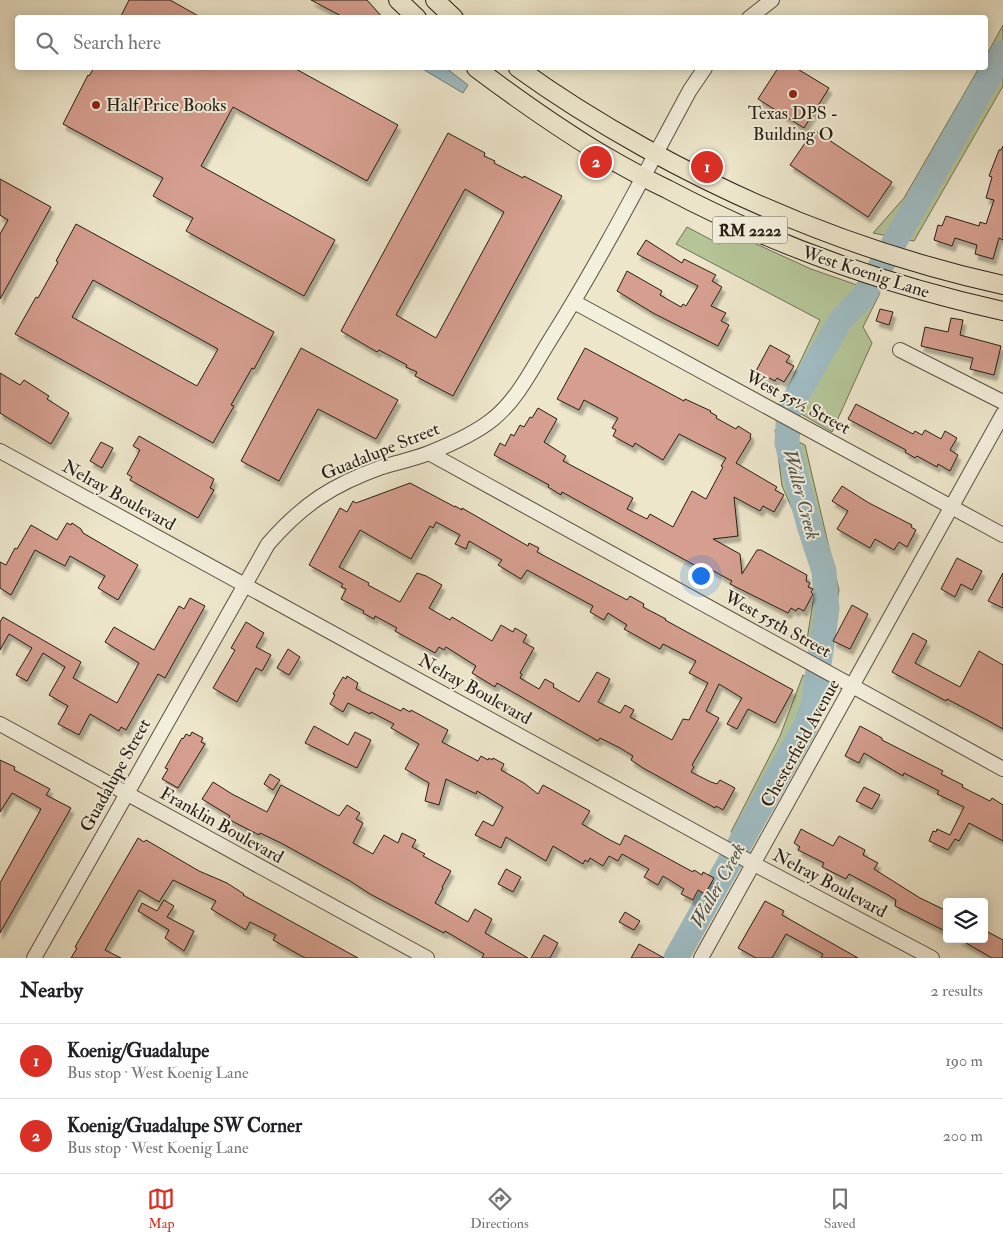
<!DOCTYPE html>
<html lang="en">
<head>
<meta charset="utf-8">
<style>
  body { margin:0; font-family:"IM FELL Double Pica",serif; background:#f6f6f6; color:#202124 }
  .controls { position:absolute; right:15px; bottom:15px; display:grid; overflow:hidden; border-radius:5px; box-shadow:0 2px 12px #0003 }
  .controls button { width:45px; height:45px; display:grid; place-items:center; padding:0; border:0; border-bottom:1px solid #e0e0e0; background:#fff; color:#202124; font:25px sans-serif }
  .you { position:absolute; left:700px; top:575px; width:18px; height:18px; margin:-12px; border:4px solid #fff; border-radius:50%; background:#1a73e8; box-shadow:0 0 0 8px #1a73e833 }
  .badge { display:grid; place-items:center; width:32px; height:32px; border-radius:50%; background:#d93025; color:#fff; font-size:16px; font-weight:700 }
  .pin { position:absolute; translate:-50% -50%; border:2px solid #fff; box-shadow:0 1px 5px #0006 }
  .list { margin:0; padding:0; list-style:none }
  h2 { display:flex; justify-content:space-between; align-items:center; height:65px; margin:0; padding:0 20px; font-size:21px }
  h2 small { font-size:16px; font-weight:400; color:#757577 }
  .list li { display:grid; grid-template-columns:32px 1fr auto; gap:15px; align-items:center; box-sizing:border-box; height:75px; padding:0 20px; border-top:1px solid #e0e0e0 }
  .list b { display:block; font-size:19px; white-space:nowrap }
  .list p { margin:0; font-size:16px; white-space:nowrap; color:#757577 }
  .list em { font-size:16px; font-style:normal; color:#757577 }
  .icon { flex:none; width:28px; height:28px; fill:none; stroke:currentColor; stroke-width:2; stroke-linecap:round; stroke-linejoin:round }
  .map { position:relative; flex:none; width:1003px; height:958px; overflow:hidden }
  .search { position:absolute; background:#fff; box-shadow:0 2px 12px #0003; left:15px; right:15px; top:15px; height:55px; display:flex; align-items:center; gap:12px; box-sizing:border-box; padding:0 18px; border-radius:5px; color:#757577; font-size:19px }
  .sheet { height:215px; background:#fff }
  nav { display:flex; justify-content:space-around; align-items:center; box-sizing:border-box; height:70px; border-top:1px solid #e0e0e0; background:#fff; font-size:14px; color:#757577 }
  nav a { display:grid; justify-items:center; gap:2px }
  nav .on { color:#d93025 }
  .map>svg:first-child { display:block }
  .green { fill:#b5c699; stroke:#6e7256 }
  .water { fill:#9fbcc3; stroke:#6f7c7d }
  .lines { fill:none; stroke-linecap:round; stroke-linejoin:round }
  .river { stroke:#9fbcc3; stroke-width:25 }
  .building { fill:#d59e8f; stroke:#261d14; fill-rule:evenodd; filter:url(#shadow) }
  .minor-casing { stroke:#584f42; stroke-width:16 }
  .major-casing { stroke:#261d14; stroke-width:20 }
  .minor { stroke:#f3efdd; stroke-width:14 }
  .major { stroke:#ede6cb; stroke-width:18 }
  .poi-dot { fill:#8f2418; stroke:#f3efdd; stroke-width:2 }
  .labels { text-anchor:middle; stroke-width:4; stroke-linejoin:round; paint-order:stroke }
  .shield { fill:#f3efdd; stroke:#645c50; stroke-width:1 }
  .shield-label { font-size:16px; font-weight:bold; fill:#261d14 }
  .poi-label { font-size:18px; fill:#261d14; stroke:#f3efdd; text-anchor:start }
  .street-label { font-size:18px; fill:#261d14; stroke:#f3efdd }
  .water-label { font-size:19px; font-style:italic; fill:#505551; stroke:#f3efdd }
</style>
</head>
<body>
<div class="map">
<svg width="1003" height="958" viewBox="0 0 1003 958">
  <defs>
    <filter id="shadow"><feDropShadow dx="3" dy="5.5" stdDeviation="1" flood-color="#0004"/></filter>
  </defs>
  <rect width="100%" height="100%" fill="#ede6cb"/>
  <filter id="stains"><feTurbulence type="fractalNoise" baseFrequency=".004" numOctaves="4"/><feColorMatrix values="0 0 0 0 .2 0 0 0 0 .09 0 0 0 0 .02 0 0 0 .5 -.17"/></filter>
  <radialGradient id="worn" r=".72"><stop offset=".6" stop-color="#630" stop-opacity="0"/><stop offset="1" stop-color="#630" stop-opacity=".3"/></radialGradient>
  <!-- green -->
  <path class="green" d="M1003 25V86L914 241 873 233 904 198 979 68H986V56Z
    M687 227 719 244 741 237 811 269 880 293 863 327 872 343 832 432 781 402 820 320 676 244Z
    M775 430 805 445 839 590 828 658 806 646 815 589 812 553 782 486Z
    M803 675 825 688 824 711 751 843 731 832 780 736Z"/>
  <!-- water -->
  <path class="water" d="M421 68H446L468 85 463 93Z"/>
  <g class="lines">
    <!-- river -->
    <path class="river" d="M676 958 805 727 813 705 827 609 824 571 809 525 787 443 789 409 840 321 863 297 1003 52"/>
  </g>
  <!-- building -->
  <path class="building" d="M129 0H170L202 18H120Z
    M311 0H367L383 18H345Z
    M94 68H294L398 125 367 181 233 107 201 166 335 240 304 296 186 231 193 218 153 196 163 178 63 124 88 75 89 76Z
    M778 68H796L829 88 804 128 758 99Z
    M814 130 892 182 868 217 790 165Z
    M448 133 485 153 484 156 495 161 494 163 523 178 524 176 562 196 453 396 415 376 417 372 406 367 407 365 379 350 377 352 341 331ZM465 189 504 212 436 338 396 315Z
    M1003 146V240L999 238 993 259 975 254 977 245 955 238 952 246 934 240 938 225 942 226 946 216 979 226 980 222 986 224 994 200 986 198 992 177 989 176 999 150H1001Z
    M0 179 51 207 0 299V234L8 220 0 215Z
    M76 224 274 332 254 369 252 368 231 405 234 406 213 443 15 334 36 297 38 298 58 262 56 261ZM93 280 218 349 197 386 72 317Z
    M646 240 682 263 684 259 716 275 712 281 722 287 711 306 726 313 721 321 729 325 718 346 653 313 617 291 627 271 662 291 660 295 681 307 683 304 686 306 698 286 637 254Z
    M880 309 893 312 889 325 876 321Z
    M951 318 963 320 960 335 1001 346 994 375 970 369 973 358 921 346 925 327 948 332Z
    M770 345 790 356 786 362 794 366 784 382 777 378 775 381 756 371Z
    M301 348 398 400 376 439 318 409 279 481 241 461Z
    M585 348 684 401 685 399 711 411 710 412 717 416 716 418 736 429 738 426 751 434 750 437 751 438 736 463 777 487 775 490 784 495 774 512 763 506 760 511 734 497 738 536 713 539 740 554 742 574 757 550H761L807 575 806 581 810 583 808 587 813 589 811 592 813 594 804 611 798 608 796 611 791 608 788 613 730 584 732 581 708 568 705 575 695 570 696 566 562 492 561 495 548 487 549 485 494 455 500 443 505 446 511 434 514 436 520 425 524 427 530 417 532 418 538 408 557 419 544 442 566 456 563 461 633 498 627 509 647 519 650 514 673 527 692 491 706 499 723 467 721 466 726 458 679 434 663 460 635 443 633 447 613 436 616 430 612 428 618 418 584 400 579 410 557 399Z
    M0 373 20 385 24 380 49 396 47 399 69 413 51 444 0 413Z
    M856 404 913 434 915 431 922 435 925 430 941 439 945 431 957 438 950 450 958 455 950 471 938 464 937 467 917 456 915 458 905 452 906 450 848 419Z
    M139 436 214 479 210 488 214 490 198 518 130 480 132 477 127 474 140 450 133 446Z
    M101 442 113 448 102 468 90 461Z
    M410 483 455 507V506L462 510V508L528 546 529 543 539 548 537 552 627 600 630 596 644 604 643 607 666 619 665 620 793 690 775 723 748 709 737 729 727 724 742 698 719 684 706 711 719 718 692 765 694 767 691 772 711 782 717 784 720 780 735 788 723 810 716 806 715 808 643 768 631 760 633 756 620 748 600 738 598 741 497 683 495 687 472 673 476 666 446 647 444 650 439 647 435 653 395 631 397 628 375 616 374 619 363 613 364 611 341 599 346 589 341 587 343 584 309 565 340 508 347 512 353 501 356 503ZM436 522 460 535 455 544 466 549 469 541 502 560 498 565 521 579 527 570 593 606 590 612 604 620 608 613 627 625 624 629 660 649 663 644 696 661 689 673 708 683 689 720 683 719 672 740 630 717 634 710 625 705 620 713 598 702 610 679 597 672 579 702 553 687 554 684 545 679 539 689 520 678 522 674 520 673 534 648 523 642 527 635 515 628 513 632 501 625 492 641 452 617 450 620 429 608 442 585 426 576 417 573 400 602 368 585 369 583 339 567 360 530 411 559 430 526 433 528Z
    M842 486 869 503 912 525 911 527 916 530 907 547 899 542 894 550 875 539 870 548 837 529 848 511 832 501Z
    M67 523 71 525 72 523 81 529 83 533 138 565 118 600 98 588 105 576 70 556 65 566 35 550 11 595 0 588V562L6 565 15 548 17 549 31 525 57 540Z
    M957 558 982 571 972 590 961 584 955 597 941 589Z
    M1003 573V608L988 601Z
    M190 598 205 606 165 678 158 674 126 730 121 727 119 731 90 714 79 735 58 724 68 706 49 695 65 667 43 653 27 681 16 675 32 648 9 634 0 650V622L3 617 81 662 73 678 117 703 139 663 105 642 114 627 154 650 179 606 184 609Z
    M852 605 868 614 850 649 833 641Z
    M246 622 264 633 256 647 271 655 262 671 256 668 237 702 213 688 235 650 231 648Z
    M913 633 927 641 915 663 960 687 979 651 1003 665V729L987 720 947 699 946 701 892 672Z
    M288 649 300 657 289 675 277 668Z
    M347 676 358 683 356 689 401 711 403 708 410 712 411 710 448 730 442 742 478 761 481 756 488 760 489 758 492 760 493 758 504 764 501 770 524 783 538 794 543 785 590 811 582 824 610 840 620 845 625 835 693 872 694 870 702 875 703 872 714 878 705 894 698 890 693 900 681 894 684 889 663 876 658 885 644 877 649 869 622 854 618 861 609 856 603 866 590 858 588 862 585 860 583 864 553 846 546 861 506 837 501 848 475 835 483 821 493 826 503 807 477 791 476 794 446 779 439 805 425 801 429 783 405 769 419 744 391 728 394 724 371 712 370 714 348 703 343 712 330 704 335 695 333 694 343 677 346 679Z
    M314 726 348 745 355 732 371 740 357 768 305 743Z
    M860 726 882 738V740L943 771 941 774 963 785 962 787 990 801 992 798 1003 805V841L969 823 959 841 955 839 948 850 929 841 933 831 936 832 937 829 950 835 964 807 937 794 939 791 904 773 903 776 864 753 859 763 845 756Z
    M192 732 203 738 201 742 205 744 178 788 162 779 168 769 165 768 182 738 183 739 186 734 190 736Z
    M0 760 15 767 14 770 50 789 46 795 71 808 0 933V883L41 809 12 793 0 812Z
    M270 774 280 780 273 790 264 784Z
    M213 782 232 794 267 812 281 785 339 816 347 805 360 813 356 819 363 823 353 843 373 854 384 835 398 843 402 833 416 840 412 847 425 854 423 856 451 871 442 887 443 888 435 903 468 922 475 909 492 919 485 933 528 958H482L484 954 445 931 444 933 370 894 350 881 281 843 260 833 259 835 228 819 230 816 202 799Z
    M864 787 880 795 872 809 856 801Z
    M801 829 833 846 839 836 865 850 863 855 878 863 874 869 920 898 947 911V932L895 906 896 900 888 895 849 874 846 879 822 867 824 863 798 850 800 847 794 843Z
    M138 838 144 842 146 840 199 871 227 883 244 894 243 895 358 958H305L273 940 276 935 250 922 246 930 211 909 216 901 173 880 159 902 139 890 105 950 121 958H71L77 948 75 947Z
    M506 869 521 877 513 892 498 884Z
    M164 900 174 906 167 917 194 931 184 951 165 938 169 930 138 911 142 903 157 911Z
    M765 901 784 911 782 915 858 958H821L823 954 786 934 772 958H756L738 948Z
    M625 912 640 921 634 930 619 922Z
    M988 932 1003 940V958H992L959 939H984Z
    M544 935 558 943 550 958H531Z
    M639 944 664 958H631Z"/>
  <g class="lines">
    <defs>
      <path id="minor" d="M749 18 772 0
        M574 302 1003 535
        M900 350 1003 402
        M0 451 754 864 932 958
        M429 453 1003 769
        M0 724 427 958
        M34 958 268 544C303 504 332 485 382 467 398 462 414 459 429 453 449 445 476 433 493 419 518 399 533 367 550 340 601 259 645 173 690 90L705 68
        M701 958 1003 414"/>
      <path id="major" d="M398 0 417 18
        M435 0 454 18
        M476 68C516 98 557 127 600 153 622 166 644 178 667 189 773 245 886 285 1003 311
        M518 68C558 97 600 123 643 147 756 210 876 257 1003 285"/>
    </defs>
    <!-- minor casing -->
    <use href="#minor" class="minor-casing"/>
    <!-- major casing -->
    <use href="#major" class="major-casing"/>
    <!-- minor -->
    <use href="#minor" class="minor"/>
    <!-- major -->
    <use href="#major" class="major"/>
  </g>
  <!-- markers -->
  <g class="poi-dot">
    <circle cx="793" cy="94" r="5"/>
    <circle cx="96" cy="105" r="5"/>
  </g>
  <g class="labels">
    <!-- shield labels -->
    <rect class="shield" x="712.5" y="216.5" width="75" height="27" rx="4"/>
    <g class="shield-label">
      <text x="750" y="236">RM 2222</text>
    </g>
    <!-- poi labels -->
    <g class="poi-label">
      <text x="106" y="111">Half Price Books</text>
      <text x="793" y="119" text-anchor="middle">Texas DPS -<tspan x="793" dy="21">Building O</tspan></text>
    </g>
    <!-- street labels -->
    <g class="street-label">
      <text transform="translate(866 272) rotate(18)" y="6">West Koenig Lane</text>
      <text transform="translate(798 402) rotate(28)" y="6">West 55½ Street</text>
      <text transform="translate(380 451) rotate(-22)" y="6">Guadalupe Street</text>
      <text transform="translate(119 495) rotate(29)" y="6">Nelray Boulevard</text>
      <text transform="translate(778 624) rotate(29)" y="6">West 55th Street</text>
      <text transform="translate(475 689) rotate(29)" y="6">Nelray Boulevard</text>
      <text transform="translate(800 743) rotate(-61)" y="6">Chesterfield Avenue</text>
      <text transform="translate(115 775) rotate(-61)" y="6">Guadalupe Street</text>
      <text transform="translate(222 825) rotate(29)" y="6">Franklin Boulevard</text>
      <text transform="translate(830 883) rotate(28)" y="6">Nelray Boulevard</text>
    </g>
    <!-- water labels -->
    <g class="water-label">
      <text transform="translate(802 494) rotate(75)" y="7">Waller Creek</text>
      <text transform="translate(717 885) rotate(-61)" y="7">Waller Creek</text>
    </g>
  </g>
  <rect width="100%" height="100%" filter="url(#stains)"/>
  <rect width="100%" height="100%" fill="url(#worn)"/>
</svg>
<div class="controls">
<button><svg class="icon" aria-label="layers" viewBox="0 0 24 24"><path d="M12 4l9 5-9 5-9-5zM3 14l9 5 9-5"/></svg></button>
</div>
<div class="you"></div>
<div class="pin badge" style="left:707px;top:167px">1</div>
<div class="pin badge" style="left:596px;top:162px">2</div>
<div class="search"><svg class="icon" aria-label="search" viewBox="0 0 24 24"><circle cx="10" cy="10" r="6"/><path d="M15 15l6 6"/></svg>Search here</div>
</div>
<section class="sheet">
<h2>Nearby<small>2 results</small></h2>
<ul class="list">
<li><span class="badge">1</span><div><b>Koenig/Guadalupe</b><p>Bus stop · West Koenig Lane</p></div><em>190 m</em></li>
<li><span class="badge">2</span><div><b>Koenig/Guadalupe SW Corner</b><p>Bus stop · West Koenig Lane</p></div><em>200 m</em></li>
</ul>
</section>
<nav>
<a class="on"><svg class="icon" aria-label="map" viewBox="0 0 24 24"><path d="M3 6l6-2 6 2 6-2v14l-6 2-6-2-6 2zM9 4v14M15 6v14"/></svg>Map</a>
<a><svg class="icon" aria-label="directions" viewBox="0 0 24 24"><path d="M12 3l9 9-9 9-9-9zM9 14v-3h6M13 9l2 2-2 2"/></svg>Directions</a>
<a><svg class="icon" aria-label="saved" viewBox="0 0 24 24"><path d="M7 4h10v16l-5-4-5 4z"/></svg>Saved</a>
</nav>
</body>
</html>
